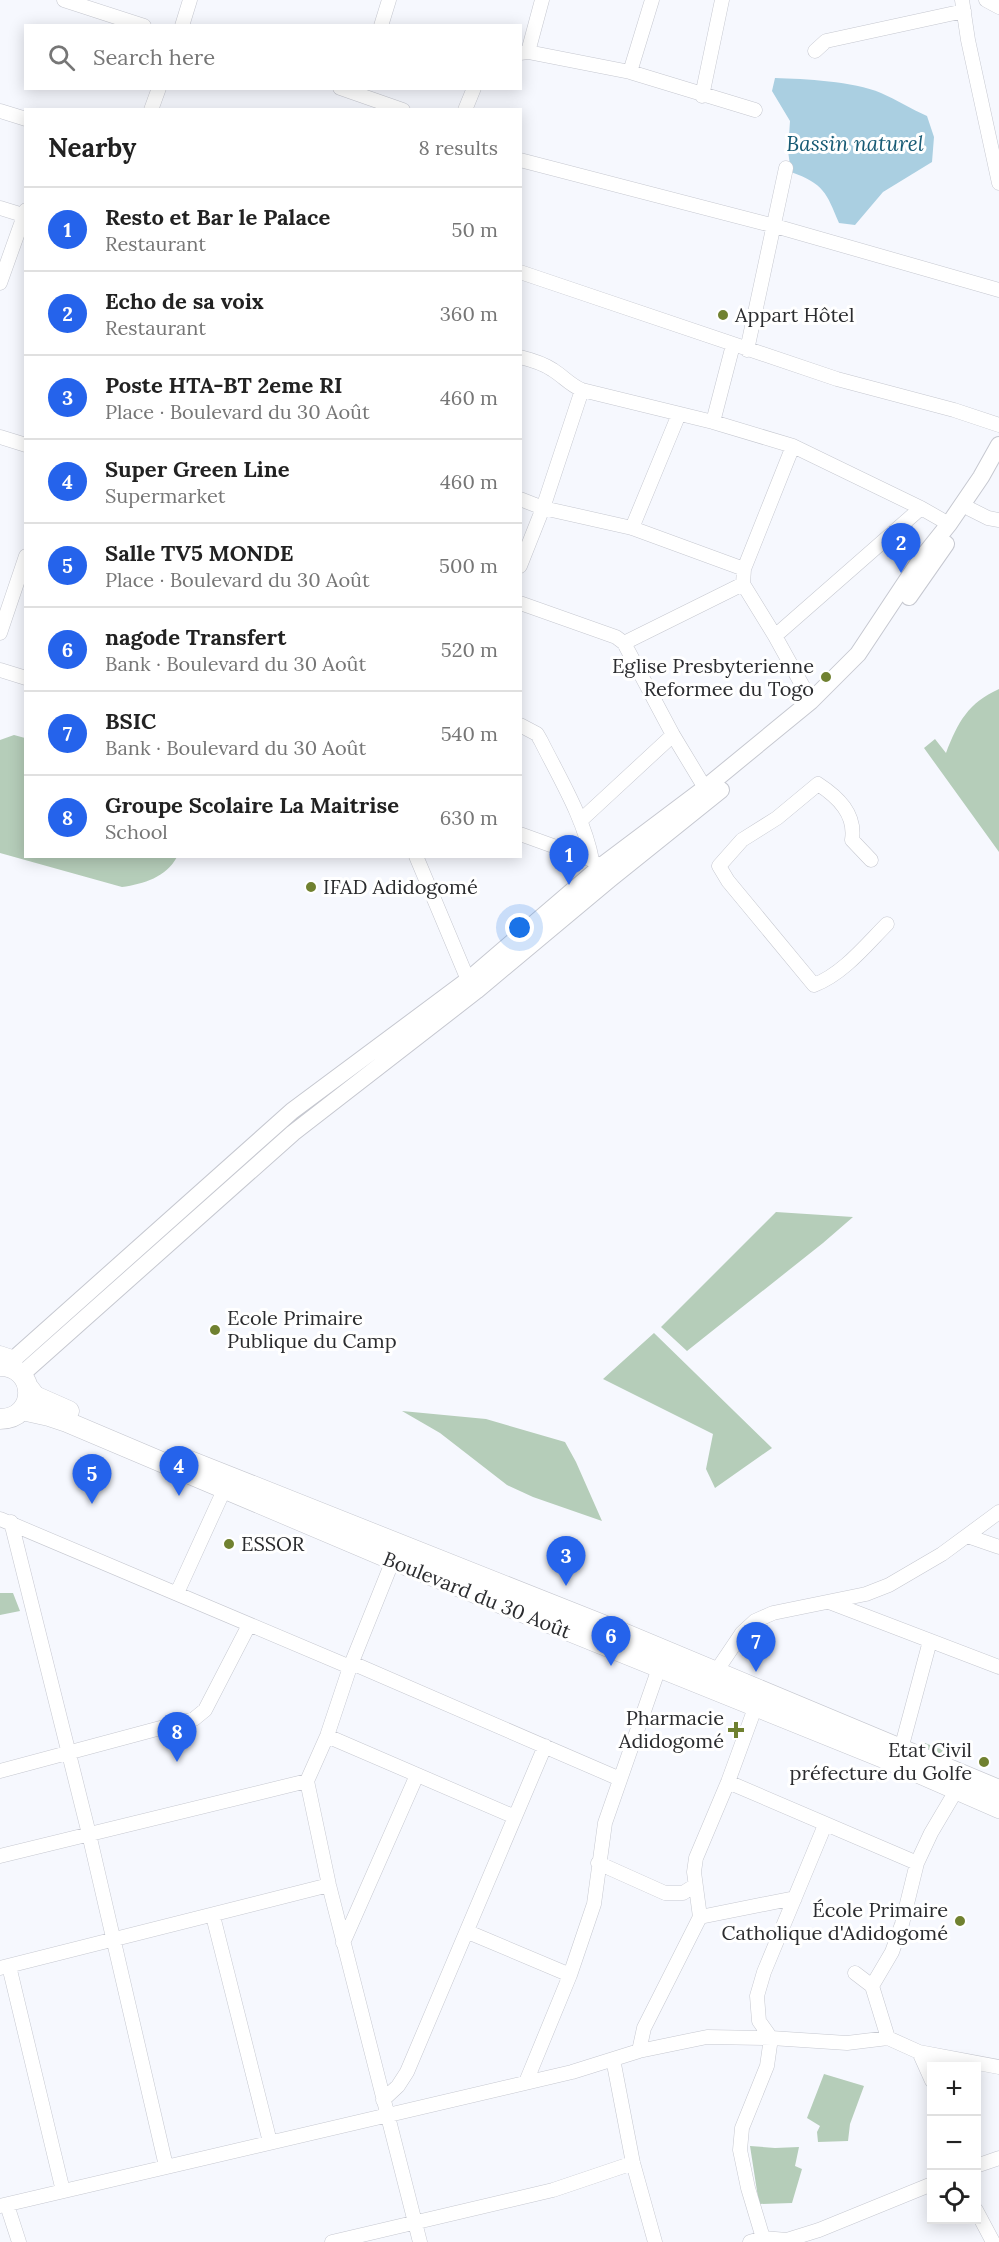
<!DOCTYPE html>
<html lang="en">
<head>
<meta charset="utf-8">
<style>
  body { margin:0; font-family:Lora,serif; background:#f6f6f6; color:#222 }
  .controls { position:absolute; right:18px; bottom:18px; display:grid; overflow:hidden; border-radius:0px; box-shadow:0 3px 15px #0003 }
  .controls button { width:54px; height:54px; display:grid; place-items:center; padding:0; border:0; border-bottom:2px solid #e0e0e0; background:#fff; color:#222; font:30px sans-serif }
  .you { position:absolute; left:520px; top:928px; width:21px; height:21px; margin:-15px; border:4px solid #fff; border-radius:50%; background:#1a73e8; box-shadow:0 0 0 9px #1a73e833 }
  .badge { display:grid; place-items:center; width:39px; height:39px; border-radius:50%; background:#2563eb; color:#fff; font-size:20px; font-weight:700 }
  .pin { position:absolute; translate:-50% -50px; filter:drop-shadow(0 2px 3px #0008) }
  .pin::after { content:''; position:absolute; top:32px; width:21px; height:18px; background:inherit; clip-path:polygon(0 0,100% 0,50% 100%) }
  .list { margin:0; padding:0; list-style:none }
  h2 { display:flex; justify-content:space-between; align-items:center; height:78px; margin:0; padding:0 24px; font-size:26px }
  h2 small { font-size:20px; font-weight:400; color:#767676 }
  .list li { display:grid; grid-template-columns:39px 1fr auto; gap:18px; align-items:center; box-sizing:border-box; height:84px; padding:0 24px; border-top:2px solid #e0e0e0 }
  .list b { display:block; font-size:22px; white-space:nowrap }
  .list p { margin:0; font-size:20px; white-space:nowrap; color:#767676 }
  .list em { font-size:20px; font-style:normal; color:#767676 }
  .icon { flex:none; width:33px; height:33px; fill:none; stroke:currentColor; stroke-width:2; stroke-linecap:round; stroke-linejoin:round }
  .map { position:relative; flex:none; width:999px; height:2242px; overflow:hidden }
  .search { position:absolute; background:#fff; box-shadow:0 3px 15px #0003; left:24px; top:24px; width:498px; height:66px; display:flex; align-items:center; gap:15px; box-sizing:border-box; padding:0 21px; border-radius:0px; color:#767676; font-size:22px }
  .panel { position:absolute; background:#fff; box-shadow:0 3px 15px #0003; left:24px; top:108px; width:498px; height:750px; border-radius:0px }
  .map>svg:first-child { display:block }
  .green { fill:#b5cdb9 }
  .water { fill:#aacfe1 }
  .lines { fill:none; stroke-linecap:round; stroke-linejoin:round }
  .minor-casing { stroke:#c6c8d0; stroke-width:15 }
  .major-casing { stroke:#c6c8d0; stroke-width:18 }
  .highway-casing { stroke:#c6c8d0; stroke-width:21 }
  .minor { stroke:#fff; stroke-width:14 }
  .major { stroke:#fff; stroke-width:16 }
  .highway { stroke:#fff; stroke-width:20 }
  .poi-dot { fill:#708130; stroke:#fff; stroke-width:2 }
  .labels { text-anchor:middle; stroke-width:6; stroke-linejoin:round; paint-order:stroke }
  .poi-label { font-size:20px; fill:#2b2c2f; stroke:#fff; text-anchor:start }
  .street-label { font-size:20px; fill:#2b2c2f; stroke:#fff }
  .water-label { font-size:21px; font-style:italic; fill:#165a74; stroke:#fff }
</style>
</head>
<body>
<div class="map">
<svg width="999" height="2242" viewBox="0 0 999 2242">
  <rect width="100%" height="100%" fill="#f6f8fe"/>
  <!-- green -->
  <path class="green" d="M999 689V852L924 748 935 739 946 753C958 722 968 703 999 689Z
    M14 735 25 738 26 856 177 857C166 877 144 884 122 887L0 853V740Z
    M776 1212 853 1217 823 1243 687 1351 661 1327Z
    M654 1333 772 1448 715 1488 706 1469 713 1434 603 1379Z
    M402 1411 486 1419 565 1442 576 1462 602 1521 533 1497 507 1485 440 1433Z
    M0 1593H13L20 1611 0 1615Z
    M925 1743 943 1750 949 1759 917 1746Z
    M824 2074 864 2086 850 2124 848 2141 818 2142 817 2132 820 2126 807 2118Z
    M750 2146 775 2148 799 2147 795 2166 802 2169 792 2203 759 2204Z"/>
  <!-- water -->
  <path class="water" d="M775 78C805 79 853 81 881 93 897 100 911 109 927 116L934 137 932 162 883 192 855 225 839 223C826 192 824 184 791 172L788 151 790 121 772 91Z"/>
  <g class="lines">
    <defs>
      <path id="minor" d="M64 0 144 26
        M962 0 968 40 999 183
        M986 0 999 7
        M182 26 190 0
        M381 26 389 0
        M815 51 826 41 964 11
        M528 52 542 0
        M520 53 528 52 630 72 755 110
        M630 72 652 0
        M340 88 403 110
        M702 96 722 0
        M151 110 159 88
        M465 110 474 88
        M0 111 26 119
        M520 160 775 226 999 290
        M0 208 26 216
        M520 272 837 379 954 410 999 425
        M0 283 26 210
        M747 350 786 168
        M520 357C532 360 543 363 553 370 564 377 570 385 582 390L713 422 793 446 921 508 949 524
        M713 422 733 345
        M0 437 26 445
        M520 499 543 508 632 528 744 569 743 584 775 636 811 701
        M970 509 988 518 999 520
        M632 528 679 414
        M520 566 543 508 582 390
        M744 569 793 446
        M520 603 616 637 624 643 673 735 705 788
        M0 633 26 556
        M775 636 921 508
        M624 643 743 584
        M0 670 26 678
        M520 725 537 734 541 741C560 779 584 818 592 860
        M580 821 673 735
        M520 834 592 860 597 864
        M416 856 468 980 473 986
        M871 860 852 840C856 814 838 797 818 784L777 818 742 840 719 866 728 881 814 985C843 974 866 945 887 924
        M0 1353 15 1358
        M0 1519 350 1667
        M11 1522 89 1834 166 2166
        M967 1536 999 1547
        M393 1560 350 1667 327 1736 307 1781 329 1885 420 2242
        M177 1593 224 1490
        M829 1602 999 1667
        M352 1663 620 1779
        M715 1673 742 1633 755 1621 773 1613 866 1594 889 1585 942 1554 999 1512
        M327 1736 515 1817
        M901 1749 930 1641
        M0 1771 194 1719 205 1710 249 1625
        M728 1782 917 1863
        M0 1856 307 1781
        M598 1863 665 1893H683L694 1886
        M213 1916 270 2142
        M700 1917 795 1898
        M468 1932 570 1975
        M343 1943 417 1775
        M9 1966 63 2191
        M0 1968 329 1885
        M855 1973 872 1986
        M888 2038 872 1986 892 1952 902 1924 917 1863 931 1833 957 1789
        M639 2051 644 2028 700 1917 694 1872 696 1858 728 1782 755 1708
        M919 2052 932 2081
        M613 2059 633 2163 655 2242
        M526 2082 570 1975 594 1904 605 1823 659 1668
        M383 2100 398 2086 407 2072 545 1746
        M976 2166 999 2158
        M7 2205 19 2242
        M0 2206 572 2072 639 2051 707 2037 771 2038 847 2043 888 2038 919 2052 999 2067
        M976 2210 993 2242
        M763 2238 748 2188 740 2150 742 2128 767 2066 771 2038 759 2021 757 1996 764 1972 825 1825
        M332 2242 553 2190 633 2163
        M750 2242 763 2238 787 2240 819 2230 932 2184"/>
      <path id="major" d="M909 597 946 544
        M6 1366 292 1111 468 980 600 867 705 788 811 701 858 654 921 559 949 524 981 477 999 445
        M22 1374 293 1133 476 991 610 879 721 790"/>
      <path id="highway" d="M0 1366C37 1366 38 1419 0 1419
        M29 1388 35 1396 69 1411
        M22 1410 49 1416 67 1422 393 1560 891 1761 999 1808
        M185 1459 616 1630 999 1790"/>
    </defs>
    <!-- minor casing -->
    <use href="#minor" class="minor-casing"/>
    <!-- major casing -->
    <use href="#major" class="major-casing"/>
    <!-- highway casing -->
    <use href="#highway" class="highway-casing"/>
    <!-- minor -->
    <use href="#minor" class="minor"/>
    <!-- major -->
    <use href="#major" class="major"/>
    <!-- highway -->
    <use href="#highway" class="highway"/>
  </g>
  <!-- markers -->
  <g class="poi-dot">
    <circle cx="723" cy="315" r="6"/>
    <circle cx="826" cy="677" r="6"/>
    <circle cx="311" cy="887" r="6"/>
    <circle cx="215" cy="1330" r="6"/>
    <circle cx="229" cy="1544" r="6"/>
    <path d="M733 1721h6v6h6v6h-6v6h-6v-6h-6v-6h6z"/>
    <circle cx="984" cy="1762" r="6"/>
    <circle cx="960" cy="1921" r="6"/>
  </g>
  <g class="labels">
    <!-- poi labels -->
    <g class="poi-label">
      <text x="735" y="322">Appart Hôtel</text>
      <text x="814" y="673" text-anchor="end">Eglise Presbyterienne<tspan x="814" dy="23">Reformee du Togo</tspan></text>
      <text x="323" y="894">IFAD Adidogomé</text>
      <text x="227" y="1325">Ecole Primaire<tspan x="227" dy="23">Publique du Camp</tspan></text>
      <text x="241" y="1551">ESSOR</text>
      <text x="724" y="1725" text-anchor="end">Pharmacie<tspan x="724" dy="23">Adidogomé</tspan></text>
      <text x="972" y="1757" text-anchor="end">Etat Civil<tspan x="972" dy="23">préfecture du Golfe</tspan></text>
      <text x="948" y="1917" text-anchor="end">École Primaire<tspan x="948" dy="23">Catholique d'Adidogomé</tspan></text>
    </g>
    <!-- street labels -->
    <g class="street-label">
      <text transform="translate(477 1595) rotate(22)" y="7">Boulevard du 30 Août</text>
    </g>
    <!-- water labels -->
    <g class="water-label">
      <text x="855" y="151">Bassin naturel</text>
    </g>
  </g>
</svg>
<div class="controls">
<button>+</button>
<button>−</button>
<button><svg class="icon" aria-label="locate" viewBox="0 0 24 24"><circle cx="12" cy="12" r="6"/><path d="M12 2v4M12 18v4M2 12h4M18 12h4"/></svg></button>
</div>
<div class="you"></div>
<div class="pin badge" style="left:569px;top:885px">1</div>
<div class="pin badge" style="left:901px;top:573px">2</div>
<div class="pin badge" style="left:566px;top:1586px">3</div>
<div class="pin badge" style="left:179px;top:1496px">4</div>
<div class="pin badge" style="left:92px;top:1504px">5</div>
<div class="pin badge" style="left:611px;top:1666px">6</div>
<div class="pin badge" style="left:756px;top:1672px">7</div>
<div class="pin badge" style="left:177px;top:1762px">8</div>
<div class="search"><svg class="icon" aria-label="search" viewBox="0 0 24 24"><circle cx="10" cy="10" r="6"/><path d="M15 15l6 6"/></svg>Search here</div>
<section class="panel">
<h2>Nearby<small>8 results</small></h2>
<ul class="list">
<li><span class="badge">1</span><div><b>Resto et Bar le Palace</b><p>Restaurant</p></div><em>50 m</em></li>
<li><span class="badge">2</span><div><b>Echo de sa voix</b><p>Restaurant</p></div><em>360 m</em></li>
<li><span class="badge">3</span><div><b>Poste HTA-BT 2eme RI</b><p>Place · Boulevard du 30 Août</p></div><em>460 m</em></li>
<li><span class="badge">4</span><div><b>Super Green Line</b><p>Supermarket</p></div><em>460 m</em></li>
<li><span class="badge">5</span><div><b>Salle TV5 MONDE</b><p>Place · Boulevard du 30 Août</p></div><em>500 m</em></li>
<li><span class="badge">6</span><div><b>nagode Transfert</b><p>Bank · Boulevard du 30 Août</p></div><em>520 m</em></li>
<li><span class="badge">7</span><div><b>BSIC</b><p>Bank · Boulevard du 30 Août</p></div><em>540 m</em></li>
<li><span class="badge">8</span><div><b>Groupe Scolaire La Maitrise</b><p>School</p></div><em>630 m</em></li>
</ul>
</section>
</div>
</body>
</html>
